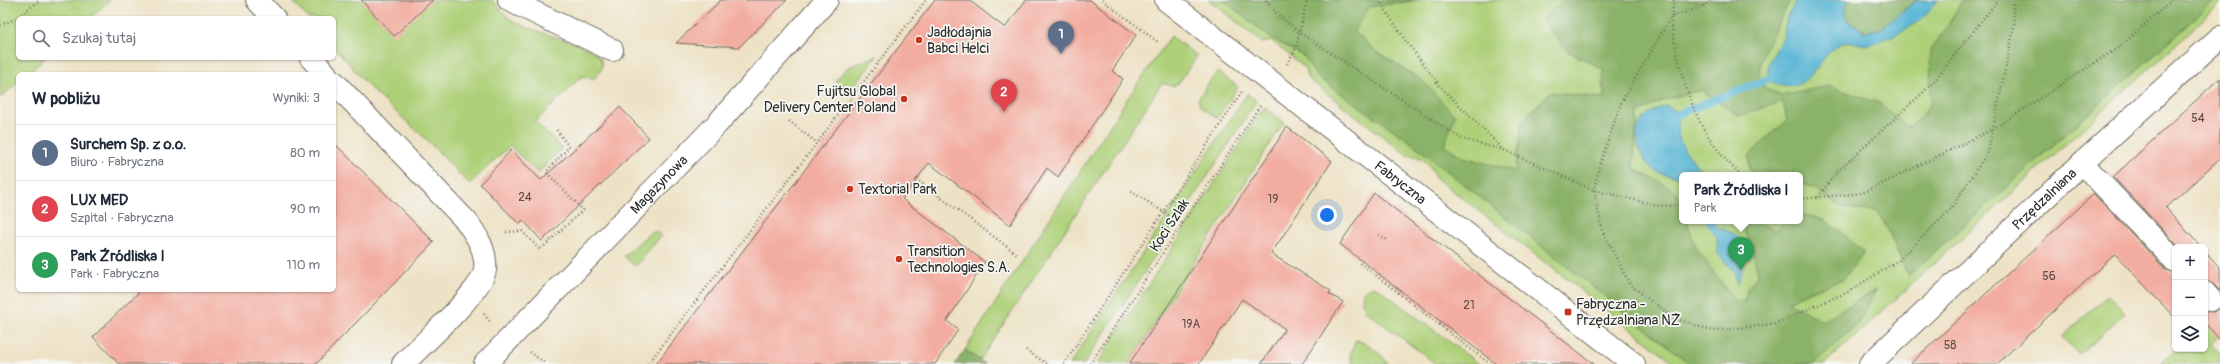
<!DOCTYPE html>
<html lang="pl">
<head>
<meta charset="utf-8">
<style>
  body { margin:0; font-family:Pangolin,sans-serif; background:#f6f6f7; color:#1f2937 }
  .controls { position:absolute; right:12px; bottom:12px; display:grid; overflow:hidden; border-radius:6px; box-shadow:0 1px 3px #0004 }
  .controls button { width:36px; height:36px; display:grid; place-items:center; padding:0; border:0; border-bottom:1px solid #e0e1e3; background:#fff; color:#1f2937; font:20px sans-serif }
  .you { position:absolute; left:1327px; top:215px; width:14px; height:14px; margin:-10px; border:3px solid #fff; border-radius:50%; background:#1a73e8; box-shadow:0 0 0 6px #1a73e833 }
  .badge { display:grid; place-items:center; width:26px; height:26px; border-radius:50%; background:#c8321e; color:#fff; font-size:13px; font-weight:700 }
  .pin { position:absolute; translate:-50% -33px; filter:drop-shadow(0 1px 2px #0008) }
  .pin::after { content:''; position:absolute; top:21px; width:14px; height:12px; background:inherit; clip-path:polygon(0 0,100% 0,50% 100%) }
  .popup { position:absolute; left:1679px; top:172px; width:124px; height:52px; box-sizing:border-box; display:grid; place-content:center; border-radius:6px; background:#fff; filter:drop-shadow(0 1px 3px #0005); font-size:13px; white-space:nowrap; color:#747a83 }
  .popup b { font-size:15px; color:#1f2937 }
  .popup::after { content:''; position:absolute; left:50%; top:100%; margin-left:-8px; border:8px solid transparent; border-top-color:#fff }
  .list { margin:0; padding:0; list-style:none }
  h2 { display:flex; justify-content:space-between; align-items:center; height:52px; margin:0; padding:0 16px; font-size:17px }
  h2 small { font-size:13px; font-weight:400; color:#747a83 }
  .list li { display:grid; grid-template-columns:26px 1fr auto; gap:12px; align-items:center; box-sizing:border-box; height:56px; padding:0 16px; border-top:1px solid #e0e1e3 }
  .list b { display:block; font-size:15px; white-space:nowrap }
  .list p { margin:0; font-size:13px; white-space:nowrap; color:#747a83 }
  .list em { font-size:13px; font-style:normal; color:#747a83 }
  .icon { flex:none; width:22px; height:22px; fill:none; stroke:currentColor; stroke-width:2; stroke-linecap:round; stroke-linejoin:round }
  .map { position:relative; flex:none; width:2220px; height:364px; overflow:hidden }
  .search { position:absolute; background:#fff; box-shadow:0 1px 3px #0004; left:16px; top:16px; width:320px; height:44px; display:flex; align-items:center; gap:10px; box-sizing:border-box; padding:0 14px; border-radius:6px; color:#747a83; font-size:15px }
  .panel { position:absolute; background:#fff; box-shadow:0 1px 3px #0004; left:16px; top:72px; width:320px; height:220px; border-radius:6px }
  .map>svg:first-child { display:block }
  .green { fill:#add078; stroke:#6c7e52; fill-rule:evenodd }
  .forest { fill:#8ab268; stroke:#5a6e4a }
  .water { fill:#56b5d4; stroke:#407080 }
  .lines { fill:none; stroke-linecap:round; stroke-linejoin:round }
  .stream { stroke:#56b5d4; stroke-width:8 }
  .building { fill:#f3ada0 }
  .minor-casing { stroke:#6f6b61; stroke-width:24 }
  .path { stroke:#6f6b61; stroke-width:2.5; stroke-dasharray:1 3; stroke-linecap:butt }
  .minor { stroke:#fff; stroke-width:22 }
  .poi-dot { fill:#c8321e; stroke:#f6f6f2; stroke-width:1.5 }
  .labels { text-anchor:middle; stroke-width:3.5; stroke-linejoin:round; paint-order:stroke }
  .number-label { font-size:12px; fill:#5d4c48 }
  .poi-label { font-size:14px; fill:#2b2b2b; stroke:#f6f6f2; text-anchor:start }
  .street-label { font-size:14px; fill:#2b2b2b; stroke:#f6f6f2 }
</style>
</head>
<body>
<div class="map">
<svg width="2220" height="364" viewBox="0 0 2220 364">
  <rect width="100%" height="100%" fill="#f6f6f2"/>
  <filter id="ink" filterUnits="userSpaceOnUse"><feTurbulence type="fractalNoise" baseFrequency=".025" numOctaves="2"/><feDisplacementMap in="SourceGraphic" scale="8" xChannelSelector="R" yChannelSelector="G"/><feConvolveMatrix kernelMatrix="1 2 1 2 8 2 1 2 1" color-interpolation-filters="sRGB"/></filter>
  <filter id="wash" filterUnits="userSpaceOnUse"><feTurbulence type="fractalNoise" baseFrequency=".012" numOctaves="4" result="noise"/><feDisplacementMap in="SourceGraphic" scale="16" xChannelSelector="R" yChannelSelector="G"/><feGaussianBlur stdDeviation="0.9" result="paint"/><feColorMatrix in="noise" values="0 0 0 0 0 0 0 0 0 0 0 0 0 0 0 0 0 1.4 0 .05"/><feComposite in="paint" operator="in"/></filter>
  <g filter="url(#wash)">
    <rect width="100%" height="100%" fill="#ede2c5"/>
    <!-- green -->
    <path class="green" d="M0 0H110L90 18H18V58H45L27 74H18V82L0 98Z
      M292 0H492C498 6 503 13 509 18 530 34 587 41 600 58 605 66 599 76 592 79L582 76 535 122 562 148 538 173 510 146 469 184 427 140 373 91 334 47V18H308Z
      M1209 0H2220V4L1824 364H1676L1435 177C1430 162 1422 156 1407 155L1307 78 1305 68 1272 41 1263 43ZM1682 175H1800V221H1682Z
      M1171 36 1197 56 1178 84 1172 86 1162 83 980 360 965 350 1127 99Z
      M877 56 849 93 835 81 848 67Z
      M1217 71 1238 87 1217 118 1201 107 1198 99Z
      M1247 94 1257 101 1084 364H1070Z
      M1264 107 1284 122 1129 364H1097Z
      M651 232H657L661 236 637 265H633L624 256Z
      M1372 286 1379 289 1479 364H1436L1366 311 1362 302 1363 292Z
      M2108 295 2125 313 2079 355 2062 337Z
      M2220 309V335L2211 343 2220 353V364H2161L2177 349H2205V323Z
      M1356 340C1369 343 1381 353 1388 364H1352L1350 355Z"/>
    <!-- forest -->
    <path class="forest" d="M1223 0H1419L1369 7 1354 31 1374 50 1422 80 1455 116 1444 145 1463 157 1515 171 1523 120 1550 92 1604 98 1603 69 1567 51 1542 21 1563 0H1790L1762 55 1758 83 1781 96 1828 86 1879 103 1908 127 1921 118 1931 103 1930 50 1947 27 1962 0H2215L1908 276 1888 230 1877 211C1863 211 1850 211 1837 204 1824 197 1816 184 1800 185V175H1756L1750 171 1749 156 1768 136 1787 121 1783 101 1739 116 1702 90 1666 99 1638 113 1633 168 1676 191 1682 207V221H1687L1696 248 1734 300 1745 302 1747 289 1758 274 1752 247 1741 225 1733 221H1754L1776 230 1785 221H1800V216C1826 213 1845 236 1864 252L1843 280 1810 291 1788 302 1822 321 1876 290 1858 324 1813 364H1690L1408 140 1316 76 1305 57 1271 38Z
      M1849 0H1917L1882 28 1866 32 1848 21 1844 7Z
      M965 350 985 364H955Z"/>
    <!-- water -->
    <path class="water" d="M1798 0H1849L1844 7 1848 21 1866 32 1882 28 1917 0H1938C1933 5 1929 12 1924 17 1913 27 1885 40 1870 44 1860 46 1850 40 1840 44 1820 53 1812 91 1784 85 1777 84 1773 84 1768 79V64L1783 38 1788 14Z
      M1667 106 1676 111 1679 115C1672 146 1691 152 1702 175H1682V179C1674 175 1663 176 1655 171 1641 163 1631 136 1641 122 1648 112 1656 109 1667 106Z
      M1715 227C1757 239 1745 252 1738 285L1734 271 1717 253V238L1712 229Z"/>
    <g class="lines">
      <!-- stream -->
      <path class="stream" d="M1678 114 1768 79
        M1710 221 1713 228"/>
    </g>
    <g id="blocks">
      <!-- building -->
      <path class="building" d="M361 0H433L394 36Z
        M721 0H787L739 47 676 43Z
        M935 0H969L1005 28 1026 0H1090L1136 35 1112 71 1123 79 1058 177 1047 168 1010 225 929 163 902 199 985 262 947 321 958 330 935 364H656Z
        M2220 78V158L2166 208 2201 247H2179L2113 177Z
        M620 107 649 138 542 241 523 220 519 224 480 184 511 150 541 180Z
        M1287 127 1332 161 1271 254 1331 291 1329 294 1343 302 1302 364H1261L1285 329 1242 299 1199 364H1129Z
        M334 143 434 242 316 364H119L93 337 141 290H334Z
        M1374 193 1564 341 1594 364H1496L1340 244Z
        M2094 194 2166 270 2175 273V318L2115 254 1997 364H1910Z
        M2205 251 2220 268V291L2214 285 2205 281Z
        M2220 308V340L2205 323V311L2213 312Z"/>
    </g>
  </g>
  <g filter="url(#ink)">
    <use href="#blocks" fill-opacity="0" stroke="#6f6b61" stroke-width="1"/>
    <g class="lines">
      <defs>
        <g id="minor">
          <path d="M257 0 274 18"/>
          <path d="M509 0 612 50"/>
          <path id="s1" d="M1166 0 1634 364"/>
          <path d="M311 58 326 74"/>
          <path d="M334 82 467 222C477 236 487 251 485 270 481 293 421 345 403 364"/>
          <path d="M2082 163 2175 261"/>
          <path d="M2205 293 2211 300"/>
          <path id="s2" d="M485 364 717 124 827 0"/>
          <path id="s3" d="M1870 364 2082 163 2220 37"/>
        </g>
      </defs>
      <!-- minor casing -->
      <use href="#minor" class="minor-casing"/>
      <!-- path -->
      <path class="path" d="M1102 0 1158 42
        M1266 0 1277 14 1300 33 1462 139 1503 150
        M1379 0 1405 40 1440 86 1504 150 1594 190 1660 206 1682 205
        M1674 0 1671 17 1621 103 1599 167 1594 190 1602 230 1630 285 1674 318 1713 331 1774 324 1848 292 1899 260 1950 210 1988 152 2014 27 2013 0
        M1709 0 1705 6 1671 17C1675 56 1689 110 1712 142 1720 154 1730 164 1740 175
        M0 25 15 19 40 0
        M1287 64 1296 48 1307 0
        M789 121 817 143
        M916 179 1017 254
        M1131 191 1182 224
        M1818 197 1838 171 1930 86 1998 0
        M1800 199 1863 193 1993 129 2122 45 2172 0
        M506 232 522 231 540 250 583 210 546 172 569 147 556 129
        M1379 235 1389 241
        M1360 263 1490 364
        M484 314 491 323
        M1026 350 1047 364
        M530 352 546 364
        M648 364 926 0
        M1064 364 1243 90
        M1090 364 1261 104"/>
      <!-- minor -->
      <use href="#minor" class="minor"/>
    </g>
  </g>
  <!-- markers -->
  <g class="poi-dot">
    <circle cx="919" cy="40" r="4"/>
    <circle cx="904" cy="99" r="4"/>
    <circle cx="850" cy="189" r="4"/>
    <circle cx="899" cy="259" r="4"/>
    <rect x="1564" y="308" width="8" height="8" rx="2"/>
  </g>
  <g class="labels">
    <!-- number labels -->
    <g class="number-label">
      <text x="2198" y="122">54</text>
      <text x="525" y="201">24</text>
      <text x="1273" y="203">19</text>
      <text x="2049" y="280">56</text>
      <text x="1469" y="309">21</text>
      <text x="1191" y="328">19A</text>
      <text x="1950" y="349">58</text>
    </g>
    <!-- poi labels -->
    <g class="poi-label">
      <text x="927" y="37">Jadłodajnia<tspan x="927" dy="16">Babci Helci</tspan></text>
      <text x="896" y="96" text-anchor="end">Fujitsu Global<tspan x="896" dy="16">Delivery Center Poland</tspan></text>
      <text x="858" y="194">Textorial Park</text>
      <text x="907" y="256">Transition<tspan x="907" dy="16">Technologies S.A.</tspan></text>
      <text x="1576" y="309">Fabryczna -<tspan x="1576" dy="16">Przędzalniana NŻ</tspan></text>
    </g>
    <!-- street labels -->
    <g class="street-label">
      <text dy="5" stroke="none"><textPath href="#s1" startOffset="297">Fabryczna</textPath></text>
      <text dy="5" stroke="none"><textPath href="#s2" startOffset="250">Magazynowa</textPath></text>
      <text dy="5" stroke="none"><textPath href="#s3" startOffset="240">Przędzalniana</textPath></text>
      <text transform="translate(1169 225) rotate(-57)" y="5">Koci Szlak</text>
    </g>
  </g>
</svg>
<div class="controls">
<button>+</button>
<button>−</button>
<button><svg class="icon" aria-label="layers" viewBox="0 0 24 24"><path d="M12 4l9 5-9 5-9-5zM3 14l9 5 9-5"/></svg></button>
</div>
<div class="you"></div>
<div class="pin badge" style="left:1061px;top:54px;background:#5c6f8a">1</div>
<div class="pin badge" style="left:1004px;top:112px;background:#e0444e">2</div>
<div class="pin badge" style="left:1741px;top:270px;background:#2e9e5b">3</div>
<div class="popup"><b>Park Źródliska I</b>Park</div>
<div class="search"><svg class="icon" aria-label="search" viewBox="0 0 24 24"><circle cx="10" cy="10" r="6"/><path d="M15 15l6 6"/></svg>Szukaj tutaj</div>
<section class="panel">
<h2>W pobliżu<small>Wyniki: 3</small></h2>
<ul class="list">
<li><span class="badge" style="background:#5c6f8a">1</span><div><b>Surchem Sp. z o.o.</b><p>Biuro · Fabryczna</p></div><em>80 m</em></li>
<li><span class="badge" style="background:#e0444e">2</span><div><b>LUX MED</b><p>Szpital · Fabryczna</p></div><em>90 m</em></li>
<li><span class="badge" style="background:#2e9e5b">3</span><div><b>Park Źródliska I</b><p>Park · Fabryczna</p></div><em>110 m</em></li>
</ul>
</section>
</div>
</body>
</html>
